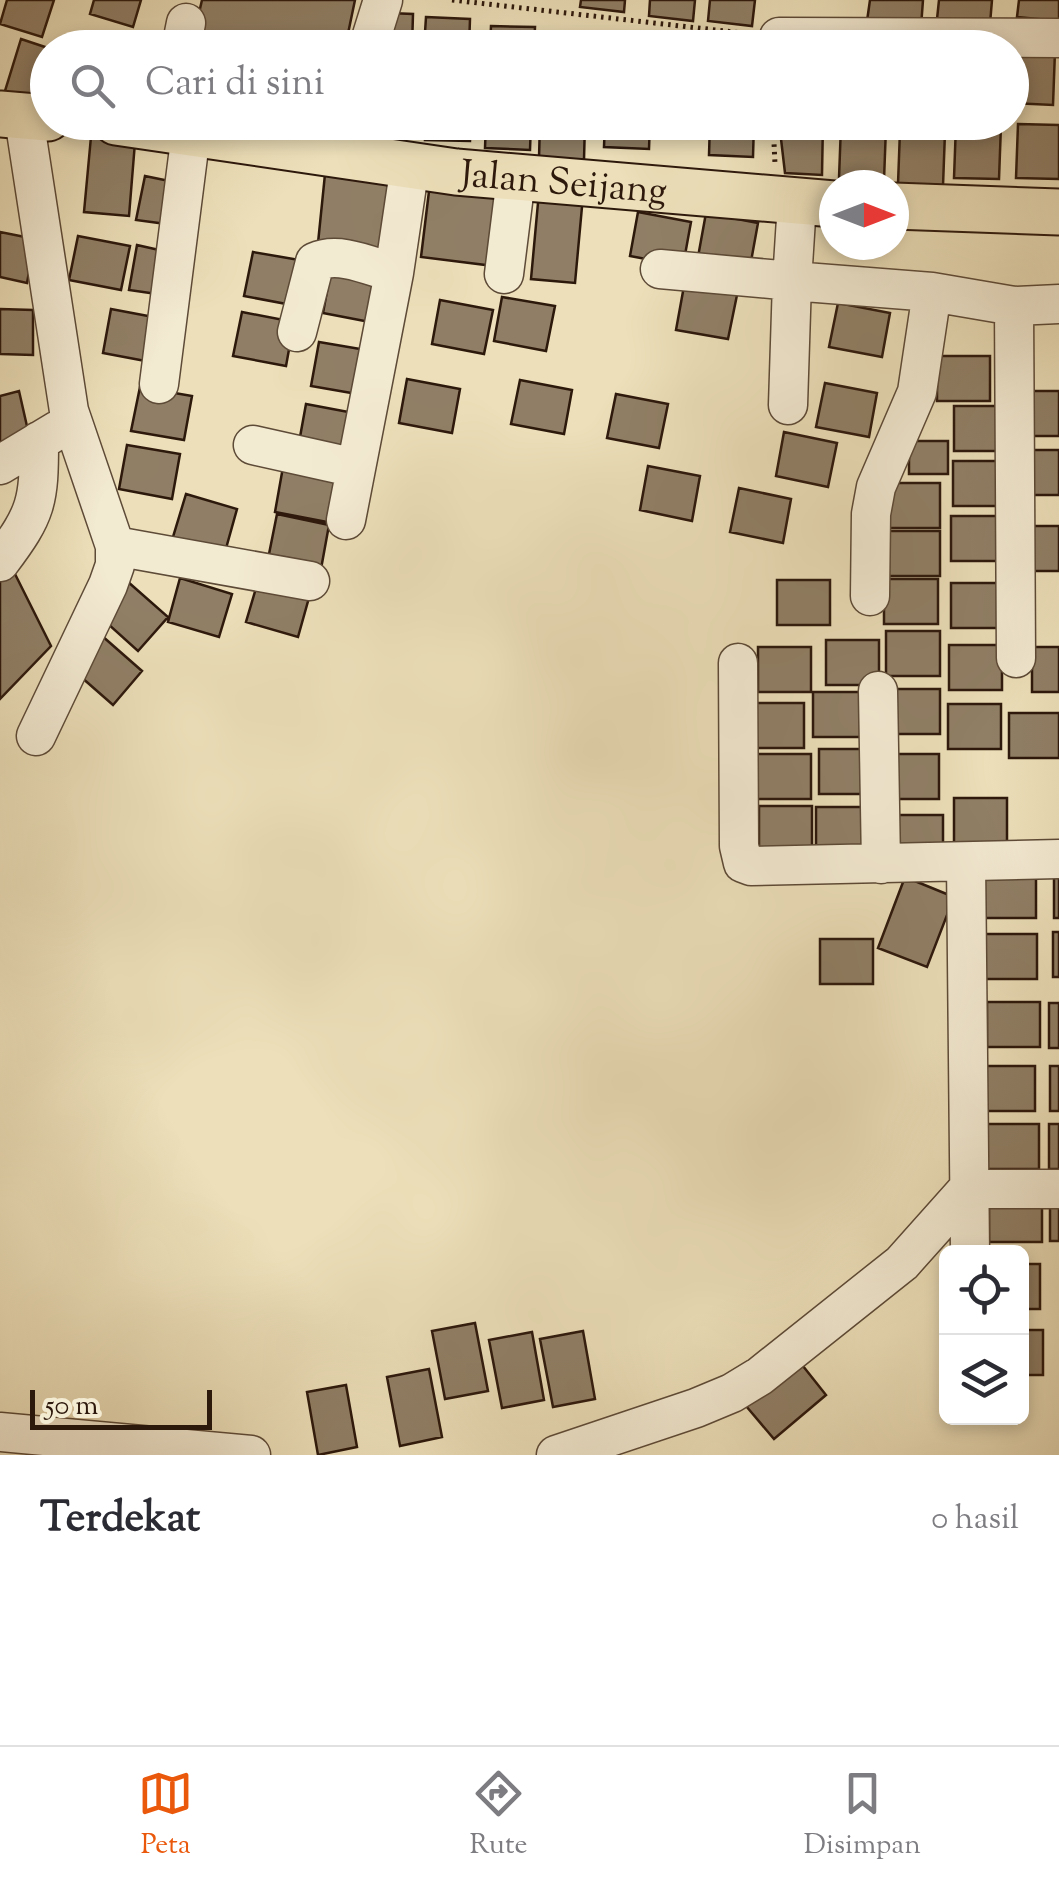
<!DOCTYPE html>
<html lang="id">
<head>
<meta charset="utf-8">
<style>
  body { margin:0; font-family:"Sorts Mill Goudy",serif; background:#f2f2f3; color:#2b2b33 }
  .controls { position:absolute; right:30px; bottom:30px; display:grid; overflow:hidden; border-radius:15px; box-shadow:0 5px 15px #0003 }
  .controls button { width:90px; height:90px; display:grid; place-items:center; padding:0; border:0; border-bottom:2px solid #e1e1e2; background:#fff; color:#2b2b33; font:50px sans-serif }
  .compass { position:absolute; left:819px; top:170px; width:90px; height:90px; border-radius:50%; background:#fff; box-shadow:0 5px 15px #0003; rotate:90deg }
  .scale { position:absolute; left:30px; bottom:25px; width:182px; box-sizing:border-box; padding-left:10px; border:5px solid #2d180c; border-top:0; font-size:28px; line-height:35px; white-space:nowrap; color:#2d180c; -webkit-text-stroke:8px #f3ead2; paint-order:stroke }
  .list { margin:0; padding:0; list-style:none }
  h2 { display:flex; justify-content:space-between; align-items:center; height:130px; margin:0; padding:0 40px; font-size:42px }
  h2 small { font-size:32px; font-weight:400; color:#7c7c81 }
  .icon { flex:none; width:55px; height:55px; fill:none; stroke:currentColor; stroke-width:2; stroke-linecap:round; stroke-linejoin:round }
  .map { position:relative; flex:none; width:1059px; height:1455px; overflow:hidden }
  .search { position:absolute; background:#fff; box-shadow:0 5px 15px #0003; left:30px; right:30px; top:30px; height:110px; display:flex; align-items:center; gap:25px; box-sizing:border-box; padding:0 35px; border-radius:55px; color:#7c7c81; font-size:38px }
  .sheet { height:290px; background:#fff }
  nav { display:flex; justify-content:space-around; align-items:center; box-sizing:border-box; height:140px; border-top:2px solid #e1e1e2; background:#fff; font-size:28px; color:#7c7c81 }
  nav a { display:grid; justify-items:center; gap:5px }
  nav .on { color:#ea580c }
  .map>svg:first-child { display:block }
  .building { fill:#907f66; stroke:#2d180c; stroke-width:2.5 }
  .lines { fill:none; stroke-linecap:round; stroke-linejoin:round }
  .minor-casing { stroke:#5d4a37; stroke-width:41 }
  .major-casing { stroke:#2d180c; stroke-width:49 }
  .path { stroke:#2d180c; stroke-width:5; stroke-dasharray:2.5 5; stroke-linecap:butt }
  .minor { stroke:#f3ead2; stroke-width:38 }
  .major { stroke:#ecdfb9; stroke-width:45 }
  .labels { text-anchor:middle; stroke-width:10; stroke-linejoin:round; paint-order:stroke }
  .street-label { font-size:38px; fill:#2d180c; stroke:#f3ead2 }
</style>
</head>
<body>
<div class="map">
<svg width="1059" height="1455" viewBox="0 0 1059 1455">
  <rect width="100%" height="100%" fill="#ecdfb9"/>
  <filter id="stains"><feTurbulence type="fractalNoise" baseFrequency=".002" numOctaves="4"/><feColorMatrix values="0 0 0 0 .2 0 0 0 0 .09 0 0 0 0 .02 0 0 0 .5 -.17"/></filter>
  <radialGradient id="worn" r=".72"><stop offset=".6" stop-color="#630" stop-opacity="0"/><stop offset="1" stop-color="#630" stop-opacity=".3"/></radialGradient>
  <!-- building -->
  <path class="building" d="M7 0H54L42 37 0 24Z
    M94 0H141L133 27 90 14Z
    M202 0H355L345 48H191Z
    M581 0H625L624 12 580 7Z
    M650 0H695L693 21 649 16Z
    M710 0H755L752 26 708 21Z
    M870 0H923L921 27 867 21Z
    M939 0H992L990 24 937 19Z
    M1019 0H1059V21L1017 17Z
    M389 13 413 14 412 48H374Z
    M426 17 470 19 469 48H424Z
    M491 26 535 27 534 48H490Z
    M548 33 593 35 592 48H548Z
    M610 35 654 37V48H609Z
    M664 35 708 37V48H663Z
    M82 37 116 48H78Z
    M722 37 767 38V48H722Z
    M21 39 48 48 47 104 5 91Z
    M1012 50 1055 51 1053 105 1012 103Z
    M355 122H399V130L354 128Z
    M426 122H471L470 141 425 140Z
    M486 122H531L530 150 485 148Z
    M540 122H585L584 160 539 158Z
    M605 122H650L649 149 604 147Z
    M710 122H754L753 157 709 155Z
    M779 122H823L822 175 785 173Z
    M956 124 1001 125 999 179 954 178Z
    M1018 124 1059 125V179L1016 178Z
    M841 125 886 127 884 180 839 178Z
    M92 126 136 130 129 216 84 212Z
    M900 130 945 132 943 186 898 184Z
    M325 174 393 180 386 250 318 243Z
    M145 176 179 183 174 225 136 220Z
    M430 183 511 193 502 267 421 257Z
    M539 192 583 196 575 283 531 279Z
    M638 212 691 222 683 266 630 256Z
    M706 213 758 223 750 267 698 257Z
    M0 232 35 239 27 283 0 277Z
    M78 236 130 246 121 290 69 280Z
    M137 245 168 252 164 295 129 290Z
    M253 252 305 261 297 306 244 296Z
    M331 269 384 279 375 323 323 313Z
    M684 286 737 295 728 339 676 330Z
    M502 297 555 306 546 351 494 341Z
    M440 300 493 310 484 354 432 344Z
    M838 303 890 313 882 357 829 347Z
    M0 309 33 310V355L0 354Z
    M111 309 164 319 156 363 103 353Z
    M242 312 294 322 286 366 233 356Z
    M319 342 372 351 363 395 311 386Z
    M937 356H990V401H937Z
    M407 379 460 389 452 433 399 423Z
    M520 380 572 390 564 434 511 424Z
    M825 383 877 393 869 437 816 427Z
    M140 387 192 396 184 440 131 431Z
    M19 391 29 435 0 442V396Z
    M1021 391H1059V436H1021Z
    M616 394 668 404 659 448 607 438Z
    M306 404 359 414 350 458 298 448Z
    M954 406H1007V451H954Z
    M784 432 837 443 828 487 776 476Z
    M909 441H948V474H909Z
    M127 445 180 454 172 499 119 489Z
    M1021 450H1059V495H1021Z
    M953 461H1006V506H953Z
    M648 466 700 476 692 521 640 510Z
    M283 467 336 478 327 522 275 512Z
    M886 483H940V528H886Z
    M739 488 791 499 783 543 730 532Z
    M186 494 237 509 225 552 173 537Z
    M277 514 329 525 321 569 268 559Z
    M951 516H1005V561H951Z
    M1018 526H1059V571H1018Z
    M886 531H940V576H886Z
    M0 544 51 646 0 699Z
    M180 578 232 594 219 637 168 622Z
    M259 578 310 594 298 637 246 622Z
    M884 579H938V624H884Z
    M777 580H830V625H777Z
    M127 581 168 617 138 651 98 615Z
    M951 583H1005V628H951Z
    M886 631H940V676H886Z
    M101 635 142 671 113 705 72 669Z
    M826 640H879V685H826Z
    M949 645H1002V690H949Z
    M758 647H811V692H758Z
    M1032 647H1059V692H1032Z
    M887 689H940V734H887Z
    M813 692H866V737H813Z
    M751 703H804V748H751Z
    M948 704H1001V749H948Z
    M1009 713H1059V758H1009Z
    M819 749H873V794H819Z
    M757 754H811V799H757Z
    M886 754H939V799H886Z
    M954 798H1007V843H954Z
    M759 806H812V851H759Z
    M816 807H869V852H816Z
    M889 815H943V860H889Z
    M983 873H1036V918H983Z
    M1054 873H1059V918H1054Z
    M905 877 954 897 927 967 878 948Z
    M1053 932H1059V977H1053Z
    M984 934H1037V979H984Z
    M820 939H873V984H820Z
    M987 1002H1040V1047H987Z
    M1049 1003H1059V1048H1049Z
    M981 1066H1035V1111H981Z
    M1050 1066H1059V1111H1050Z
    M986 1124H1039V1169H986Z
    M1049 1124H1059V1169H1049Z
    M1050 1196H1059V1241H1050Z
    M989 1197H1042V1242H989Z
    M1022 1264H1040V1309H1022Z
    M475 1323 488 1391 445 1399 432 1331Z
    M1022 1330H1043V1375H1022Z
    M583 1331 595 1399 553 1407 540 1339Z
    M532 1332 544 1400 502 1408 489 1340Z
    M799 1361 826 1395 774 1439 746 1406Z
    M429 1369 442 1437 400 1446 387 1377Z
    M346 1385 357 1447 318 1455 307 1392Z"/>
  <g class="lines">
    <defs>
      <path id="minor" d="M779 37 1059 38
        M181 48 186 23
        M368 48 383 0
        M24 118 69 411 115 546V565L108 585 36 736
        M335 154 345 122
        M660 269 792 281 797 203
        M504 274 516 178
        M1014 306 1016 658
        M297 332 315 262C339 251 370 266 394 273
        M159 384 191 133
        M788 405 792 281 932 292 1014 306 1059 304
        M253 445 356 468
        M0 465 58 430
        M346 520 394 273 410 165
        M115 546 310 581
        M0 562C37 513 39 502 39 441
        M870 596 871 514 876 487 917 392 932 292
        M738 663 739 846 743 863 751 866 1059 859
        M878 691 881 864
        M966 862 970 1252
        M0 1432 251 1455
        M556 1455 696 1408 732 1393 760 1376 902 1263 968 1189H1059"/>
      <g id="major">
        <path d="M0 114 48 118"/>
        <path id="s1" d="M116 122 456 172 834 204"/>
        <path d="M894 206 1059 212"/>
      </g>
    </defs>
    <!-- minor casing -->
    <use href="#minor" class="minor-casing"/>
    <!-- major casing -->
    <use href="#major" class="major-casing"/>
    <!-- path -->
    <path class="path" d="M452 0 751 34
      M773 122 775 164"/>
    <!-- minor -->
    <use href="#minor" class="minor"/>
    <!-- major -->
    <use href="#major" class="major"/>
  </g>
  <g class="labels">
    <!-- street labels -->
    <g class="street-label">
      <text dy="13" stroke="none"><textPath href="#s1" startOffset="452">Jalan Seijang</textPath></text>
    </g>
  </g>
  <rect width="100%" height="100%" filter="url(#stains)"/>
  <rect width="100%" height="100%" fill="url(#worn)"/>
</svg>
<div class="controls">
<button><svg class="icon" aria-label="locate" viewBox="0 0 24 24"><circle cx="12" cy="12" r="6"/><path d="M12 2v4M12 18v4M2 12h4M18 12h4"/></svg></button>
<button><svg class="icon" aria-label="layers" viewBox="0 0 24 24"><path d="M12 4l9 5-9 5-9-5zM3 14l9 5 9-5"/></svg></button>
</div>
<svg class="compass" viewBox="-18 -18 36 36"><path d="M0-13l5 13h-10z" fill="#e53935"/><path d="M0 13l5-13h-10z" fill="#7c7c81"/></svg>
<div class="scale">50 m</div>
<div class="search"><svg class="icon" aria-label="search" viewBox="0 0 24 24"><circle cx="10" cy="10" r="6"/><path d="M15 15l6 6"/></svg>Cari di sini</div>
</div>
<section class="sheet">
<h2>Terdekat<small>0 hasil</small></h2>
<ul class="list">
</ul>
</section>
<nav>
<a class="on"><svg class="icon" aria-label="map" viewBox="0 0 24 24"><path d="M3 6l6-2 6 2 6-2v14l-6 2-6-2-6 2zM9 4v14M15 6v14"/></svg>Peta</a>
<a><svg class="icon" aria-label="directions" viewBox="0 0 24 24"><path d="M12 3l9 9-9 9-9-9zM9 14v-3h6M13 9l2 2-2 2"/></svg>Rute</a>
<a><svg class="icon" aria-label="saved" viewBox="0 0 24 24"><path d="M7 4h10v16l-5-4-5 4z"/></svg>Disimpan</a>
</nav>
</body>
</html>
